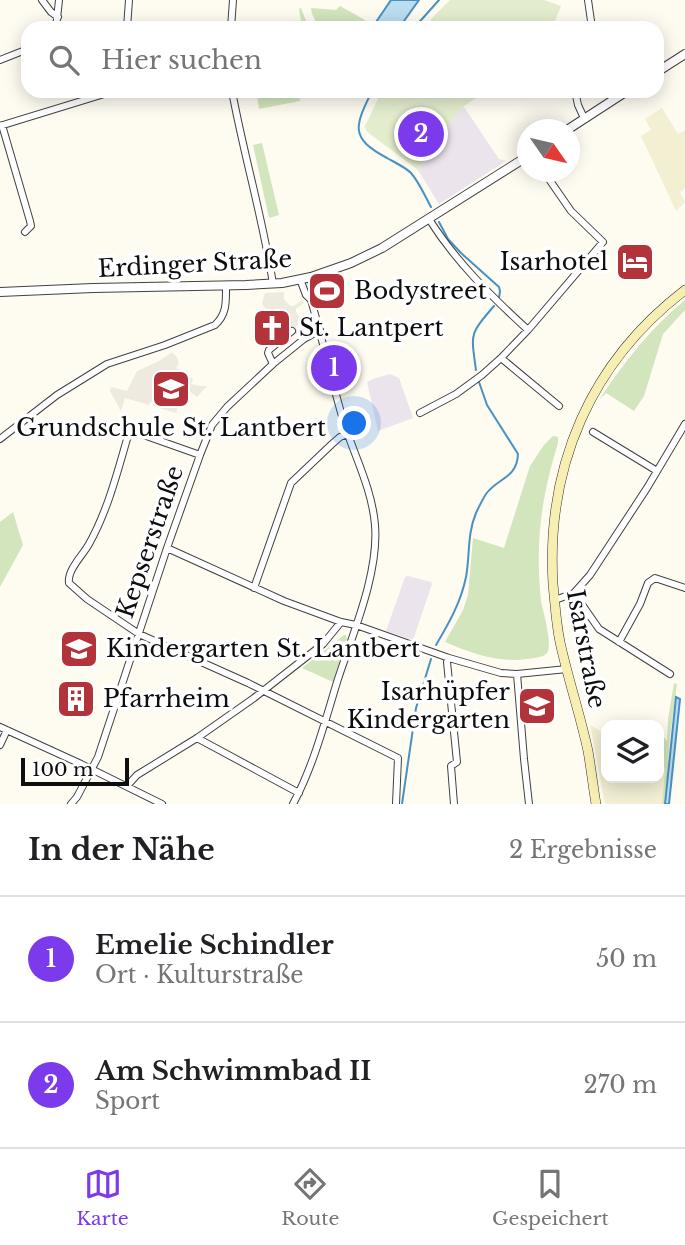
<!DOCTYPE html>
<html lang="de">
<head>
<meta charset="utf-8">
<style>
  body { margin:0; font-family:"Libre Baskerville",serif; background:#f2f2f2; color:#202124 }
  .controls { position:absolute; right:21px; bottom:21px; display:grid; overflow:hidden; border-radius:14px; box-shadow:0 4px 18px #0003 }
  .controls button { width:63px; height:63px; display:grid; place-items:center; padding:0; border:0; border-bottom:2px solid #e0e0e0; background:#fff; color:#202124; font:35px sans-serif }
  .compass { position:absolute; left:517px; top:119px; width:63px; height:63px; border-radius:50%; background:#fff; box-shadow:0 4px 18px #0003; rotate:124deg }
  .scale { position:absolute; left:21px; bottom:18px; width:108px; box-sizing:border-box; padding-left:7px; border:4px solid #0e0e0e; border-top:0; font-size:19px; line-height:24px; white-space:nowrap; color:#0e0e0e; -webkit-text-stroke:5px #fff; paint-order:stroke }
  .you { position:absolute; left:355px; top:424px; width:24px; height:24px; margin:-18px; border:5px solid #fff; border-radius:50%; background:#1a73e8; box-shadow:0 0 0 10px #1a73e833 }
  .badge { display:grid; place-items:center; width:46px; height:46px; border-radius:50%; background:#7c3aed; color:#fff; font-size:23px; font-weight:700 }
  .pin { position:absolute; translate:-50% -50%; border:4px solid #fff; box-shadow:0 2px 7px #0006 }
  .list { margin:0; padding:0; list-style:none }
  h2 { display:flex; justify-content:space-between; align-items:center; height:91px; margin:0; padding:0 28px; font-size:30px }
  h2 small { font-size:23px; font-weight:400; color:#757577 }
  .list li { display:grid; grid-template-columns:46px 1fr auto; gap:21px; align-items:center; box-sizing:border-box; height:126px; padding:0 28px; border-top:2px solid #e0e0e0 }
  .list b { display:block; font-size:26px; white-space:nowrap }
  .list p { margin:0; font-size:23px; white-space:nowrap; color:#757577 }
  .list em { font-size:23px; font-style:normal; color:#757577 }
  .icon { flex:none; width:38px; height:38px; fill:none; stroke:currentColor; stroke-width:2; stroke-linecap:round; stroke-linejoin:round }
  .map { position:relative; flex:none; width:685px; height:804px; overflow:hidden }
  .search { position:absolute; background:#fff; box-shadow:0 4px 18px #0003; left:21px; right:21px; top:21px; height:77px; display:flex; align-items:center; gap:18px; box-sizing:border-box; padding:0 24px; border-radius:21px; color:#757577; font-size:26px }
  .sheet { height:343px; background:#fff }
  nav { display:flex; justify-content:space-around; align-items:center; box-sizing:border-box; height:98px; border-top:2px solid #e0e0e0; background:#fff; font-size:19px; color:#757577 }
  nav a { display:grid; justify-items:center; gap:4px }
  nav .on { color:#7c3aed }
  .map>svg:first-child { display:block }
  .industrial { fill:#ebe4ec }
  .farmland { fill:#f2efd3 }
  .green { fill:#d2e5bd }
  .pitch { fill:#e3edce }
  .plaza { fill:#eeeae0 }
  .water { fill:#baddf0; stroke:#4891c1; stroke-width:2 }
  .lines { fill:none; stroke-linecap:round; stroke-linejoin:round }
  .stream { stroke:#4891c1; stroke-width:2 }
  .minor-casing { stroke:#414141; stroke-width:8 }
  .tertiary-casing { stroke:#414141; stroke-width:10 }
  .secondary-casing { stroke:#303030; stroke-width:10 }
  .minor { stroke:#fff; stroke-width:6 }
  .tertiary { stroke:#fff; stroke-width:8 }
  .secondary { stroke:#f7efb2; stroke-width:9 }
  .labels { text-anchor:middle; stroke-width:7; stroke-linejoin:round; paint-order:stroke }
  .poi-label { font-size:24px; fill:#0e0e0e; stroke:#fff; text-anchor:start }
  .street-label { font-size:24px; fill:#0e0e0e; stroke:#fff }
</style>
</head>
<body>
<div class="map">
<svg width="685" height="804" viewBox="0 0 685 804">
  <rect width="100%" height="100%" fill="#fefbf1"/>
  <!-- industrial -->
  <path class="industrial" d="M464 107 499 159 506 161 439 204 418 170 460 109Z
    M390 374 399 378 413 418 378 431 367 382 373 379Z
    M408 576 431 582 432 584 413 640 386 631 405 577Z"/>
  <!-- farmland -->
  <path class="farmland" d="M662 108 678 134 685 130V188L680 192 685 202 676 211 641 136 651 130 645 119Z
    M590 725 606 734V778H659V765L665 769 662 804H605Z"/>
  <!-- green -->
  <path class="green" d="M340 6 365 20 358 28H297L295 22 301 21 299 9 301 8 306 21 314 24 316 22 312 14 311 8 336 10Z
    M278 91H299L300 101 259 109 257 95 275 92 276 96 279 95Z
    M262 143 279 215 269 218 253 145Z
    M685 300V310L663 334 644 396 634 411 606 393 599 400C624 362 650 329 685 300Z
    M553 436 558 437V443C541 499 535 542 541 601 543 611 553 645 547 653 542 658 534 658 527 659 498 663 471 653 445 642L463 610 468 595 473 538 504 548 530 466 544 445Z
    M13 512 23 545 0 587V522Z
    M344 635H346L347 639 333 682 302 668Z
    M674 683 677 684 670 737 665 804H662L665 769 659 765V731L667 741 668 719Z"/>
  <!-- pitch -->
  <path class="pitch" d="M450 0H544L561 6 552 28H425L433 17Z
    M382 91H486L460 109 418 170 366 131 365 126Z"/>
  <!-- plaza -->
  <path class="plaza" d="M284 292V299L290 306H294L302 300 304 303 296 309V312L301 319 311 321 310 325 301 323 296 326V329L302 334 299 337 290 329 291 328 274 309 269 313 262 304 265 293Z
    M172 352 177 357 179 364 176 368 193 379 191 384 200 386H207L197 397 188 390 182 393 176 413 153 406 154 402H150L149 405 125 398 121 411 110 391 111 387 127 391 137 371 159 361Z"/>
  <!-- water -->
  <path class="water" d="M391 0H419L399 28H372Z
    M676 697 680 699 669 804H665Z"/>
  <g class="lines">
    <!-- stream -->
    <path class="stream" d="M414 28 439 0
      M372 91C355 126 349 138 387 158 394 162 405 167 411 173 419 182 425 196 431 207
      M439 222 448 239 461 253 499 287 500 291 499 298
      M476 370C471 333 469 335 494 306
      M436 645C449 623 461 602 466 577 470 556 467 534 476 513 479 507 482 500 486 494 497 478 517 479 518 454L487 405 479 382
      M402 804 416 708 431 659"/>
    <defs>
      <path id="minor" d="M42 0 51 12 58 17
        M588 0 592 28
        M56 28 59 0
        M127 28 129 0
        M231 28 233 0
        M0 60 28 49
        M232 91C244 156 263 219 273 284
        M575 91 578 105 584 118
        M2 125 30 221 31 226 25 232
        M0 126 114 91
        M429 219C456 262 491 296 528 330
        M311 300 313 293 311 277
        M501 358 559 406
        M273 364 268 353 269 350 292 331
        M420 413 456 394 482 375 501 358 528 330 603 242 571 211 544 172
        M593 432 657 471
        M0 439 57 395 107 364 165 345 215 325C227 314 226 302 226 286
        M200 455 135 432 130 434 127 439C117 474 107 512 89 544 83 555 67 570 69 583L87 599 139 634 248 683 398 758 396 804
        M167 548 284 601 341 622 356 625 449 658 501 673 517 674 567 669
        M254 588 291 483 332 444 340 437 348 434
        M574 593 599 629 670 674
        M555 600 574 593 590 575 647 488 685 424
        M619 642 640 604 648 583 655 578 685 588
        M449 658 447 662 457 762 451 766 454 804
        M517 674 524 759 529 804
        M0 727 81 764 162 804
        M197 738 299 793
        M0 745 7 730
        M127 786 137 775 197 738 254 698 323 644 341 622
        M71 804 77 797 98 757 167 548 200 455 212 425 227 407 273 364 304 339 320 330
        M293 804C314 765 325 721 338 679 353 633 379 573 375 525 372 489 355 457 344 423 332 383 323 341 311 300L306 295 300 279"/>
      <path id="tertiary" d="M657 72 685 54
        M567 130 627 91
        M0 292 93 288 246 285 282 283 311 277 351 263 382 248 528 156"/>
      <path id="secondary" d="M596 804C593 786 591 768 588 751 580 714 568 679 560 642 556 623 555 603 553 584 546 465 591 362 685 290"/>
    </defs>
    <!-- minor casing -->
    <use href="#minor" class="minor-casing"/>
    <!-- tertiary casing -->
    <use href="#tertiary" class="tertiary-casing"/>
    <!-- secondary casing -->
    <use href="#secondary" class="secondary-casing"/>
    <!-- minor -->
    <use href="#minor" class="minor"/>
    <!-- tertiary -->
    <use href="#tertiary" class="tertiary"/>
    <!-- secondary -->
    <use href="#secondary" class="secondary"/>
  </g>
  <!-- icons -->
  <defs>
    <symbol id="hotel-square" viewBox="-11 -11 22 22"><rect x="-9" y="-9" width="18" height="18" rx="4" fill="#b2333a" stroke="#fff"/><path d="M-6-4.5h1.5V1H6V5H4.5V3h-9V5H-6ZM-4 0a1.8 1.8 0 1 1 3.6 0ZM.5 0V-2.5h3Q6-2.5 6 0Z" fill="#fff"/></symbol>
    <symbol id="stadium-square" viewBox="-11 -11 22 22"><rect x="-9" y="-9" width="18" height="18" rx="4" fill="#b2333a" stroke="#fff"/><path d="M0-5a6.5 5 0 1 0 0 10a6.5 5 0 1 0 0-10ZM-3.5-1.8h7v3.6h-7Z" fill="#fff"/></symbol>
    <symbol id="church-square" viewBox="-11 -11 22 22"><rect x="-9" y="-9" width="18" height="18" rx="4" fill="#b2333a" stroke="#fff"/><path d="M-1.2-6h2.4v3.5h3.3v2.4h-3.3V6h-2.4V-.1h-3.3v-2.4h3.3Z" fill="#fff"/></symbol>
    <symbol id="school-square" viewBox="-11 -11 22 22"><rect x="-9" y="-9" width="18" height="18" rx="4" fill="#b2333a" stroke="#fff"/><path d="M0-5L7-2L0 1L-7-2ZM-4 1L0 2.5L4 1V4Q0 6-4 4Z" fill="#fff"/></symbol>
    <symbol id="building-square" viewBox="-11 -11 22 22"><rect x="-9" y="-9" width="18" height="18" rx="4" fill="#b2333a" stroke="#fff"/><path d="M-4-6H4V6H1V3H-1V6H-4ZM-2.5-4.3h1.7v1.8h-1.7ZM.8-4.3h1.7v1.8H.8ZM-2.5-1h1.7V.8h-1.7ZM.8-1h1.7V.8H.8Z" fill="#fff"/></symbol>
  </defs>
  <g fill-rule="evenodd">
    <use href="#hotel-square" x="613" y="240" width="44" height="44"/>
    <use href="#stadium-square" x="305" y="269" width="44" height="44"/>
    <use href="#church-square" x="250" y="306" width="44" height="44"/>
    <use href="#school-square" x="149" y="367" width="44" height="44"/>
    <use href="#school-square" x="57" y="627" width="44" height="44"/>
    <use href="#building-square" x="54" y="677" width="44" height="44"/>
    <use href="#school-square" x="515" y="684" width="44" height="44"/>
  </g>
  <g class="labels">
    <!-- poi labels -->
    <g class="poi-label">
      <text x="608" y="270" text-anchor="end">Isarhotel</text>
      <text x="354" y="299">Bodystreet</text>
      <text x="299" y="336">St. Lantpert</text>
      <text x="171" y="436" text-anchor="middle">Grundschule St. Lantbert</text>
      <text x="106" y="657">Kindergarten St. Lantbert</text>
      <text x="510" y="700" text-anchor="end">Isarhüpfer<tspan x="510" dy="28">Kindergarten</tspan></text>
      <text x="103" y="707">Pfarrheim</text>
    </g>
    <!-- street labels -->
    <g class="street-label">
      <text transform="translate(195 264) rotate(-3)" y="8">Erdinger Straße</text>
      <text transform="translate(150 542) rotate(-71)" y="8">Kepserstraße</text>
      <text transform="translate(586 649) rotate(79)" y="8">Isarstraße</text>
    </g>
  </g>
</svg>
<div class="controls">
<button><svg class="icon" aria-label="layers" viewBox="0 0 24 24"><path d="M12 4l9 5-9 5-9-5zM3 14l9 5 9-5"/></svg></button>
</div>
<svg class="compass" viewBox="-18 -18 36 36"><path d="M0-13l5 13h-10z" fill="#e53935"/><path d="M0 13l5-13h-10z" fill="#757577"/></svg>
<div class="scale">100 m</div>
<div class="you"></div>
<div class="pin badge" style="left:334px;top:368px">1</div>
<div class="pin badge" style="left:421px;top:134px">2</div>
<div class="search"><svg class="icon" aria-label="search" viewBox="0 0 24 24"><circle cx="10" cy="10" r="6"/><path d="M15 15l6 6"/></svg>Hier suchen</div>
</div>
<section class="sheet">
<h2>In der Nähe<small>2 Ergebnisse</small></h2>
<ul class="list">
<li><span class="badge">1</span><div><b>Emelie Schindler</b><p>Ort · Kulturstraße</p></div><em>50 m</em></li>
<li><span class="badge">2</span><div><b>Am Schwimmbad II</b><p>Sport</p></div><em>270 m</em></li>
</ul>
</section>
<nav>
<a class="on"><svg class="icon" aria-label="map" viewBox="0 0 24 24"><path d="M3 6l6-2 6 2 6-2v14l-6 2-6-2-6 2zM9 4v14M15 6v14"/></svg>Karte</a>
<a><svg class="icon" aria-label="directions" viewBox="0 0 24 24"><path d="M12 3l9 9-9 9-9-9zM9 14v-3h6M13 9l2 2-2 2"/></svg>Route</a>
<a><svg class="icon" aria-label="saved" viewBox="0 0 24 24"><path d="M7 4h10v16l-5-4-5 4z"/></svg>Gespeichert</a>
</nav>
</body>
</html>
